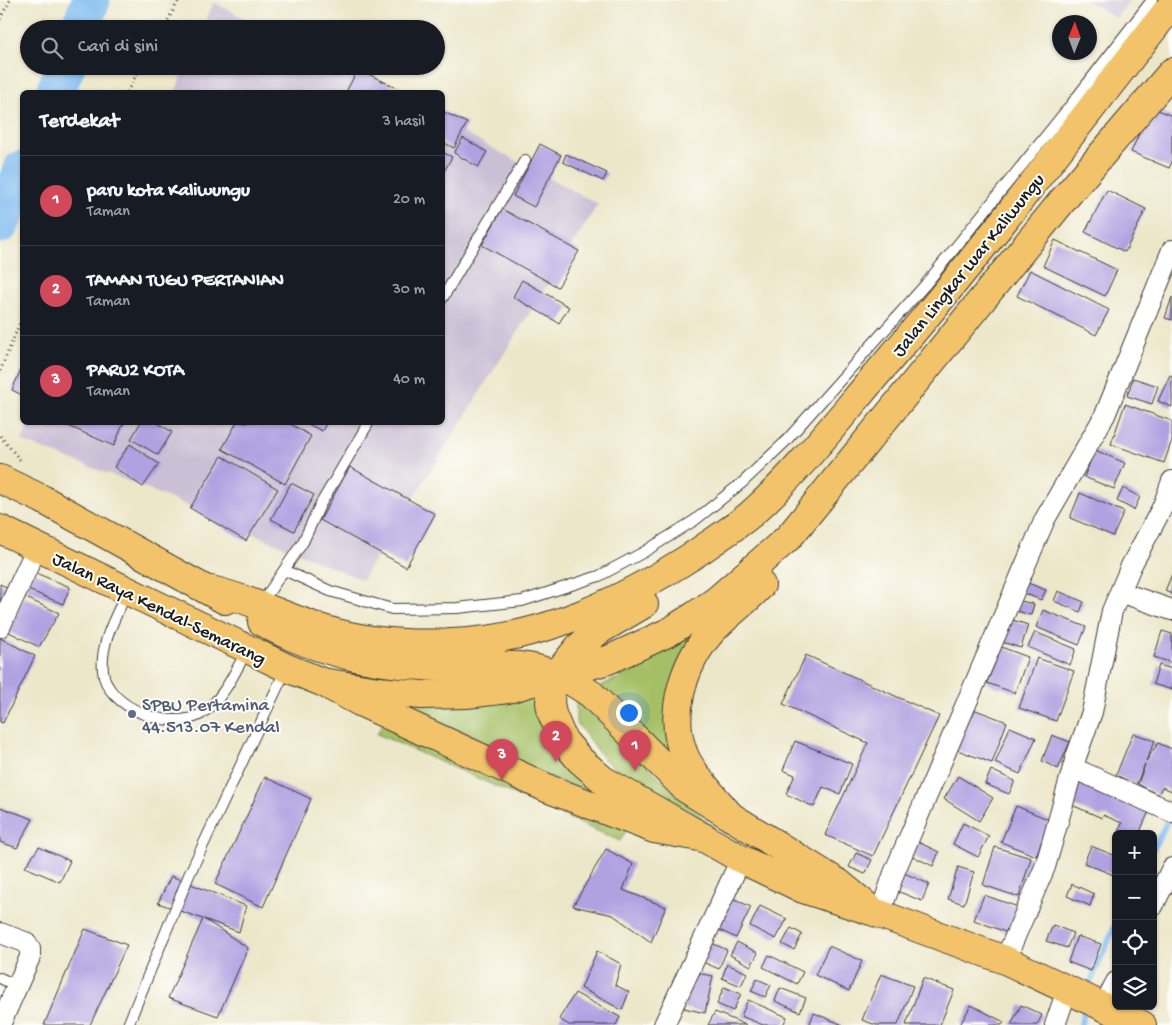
<!DOCTYPE html>
<html lang="id">
<head>
<meta charset="utf-8">
<style>
  body { margin:0; font-family:"Gochi Hand",sans-serif; background:#242831; color:#f1f3f6 }
  .controls { position:absolute; right:15px; bottom:15px; display:grid; overflow:hidden; border-radius:8px; box-shadow:0 1px 4px #0004 }
  .controls button { width:45px; height:45px; display:grid; place-items:center; padding:0; border:0; border-bottom:1px solid #363941; background:#171b24; color:#f1f3f6; font:25px sans-serif }
  .compass { position:absolute; left:1052px; top:15px; width:45px; height:45px; border-radius:50%; background:#171b24; box-shadow:0 1px 4px #0004; rotate:1deg }
  .you { position:absolute; left:628px; top:712px; width:18px; height:18px; margin:-12px; border:4px solid #fff; border-radius:50%; background:#1a73e8; box-shadow:0 0 0 8px #1a73e833 }
  .badge { display:grid; place-items:center; width:32px; height:32px; border-radius:50%; background:#d1495b; color:#fff; font-size:16px; font-weight:700 }
  .pin { position:absolute; translate:-50% -41px; filter:drop-shadow(0 1px 2px #0008) }
  .pin::after { content:''; position:absolute; top:26px; width:18px; height:15px; background:inherit; clip-path:polygon(0 0,100% 0,50% 100%) }
  .list { margin:0; padding:0; list-style:none }
  h2 { display:flex; justify-content:space-between; align-items:center; height:65px; margin:0; padding:0 20px; font-size:21px }
  h2 small { font-size:16px; font-weight:400; color:#9ea1a6 }
  .list li { display:grid; grid-template-columns:32px 1fr auto; gap:15px; align-items:center; box-sizing:border-box; height:90px; padding:0 20px; border-top:1px solid #363941 }
  .list b { display:block; font-size:19px; white-space:nowrap }
  .list p { margin:0; font-size:16px; white-space:nowrap; color:#9ea1a6 }
  .list em { font-size:16px; font-style:normal; color:#9ea1a6 }
  .icon { flex:none; width:28px; height:28px; fill:none; stroke:currentColor; stroke-width:2; stroke-linecap:round; stroke-linejoin:round }
  .map { position:relative; flex:none; width:1172px; height:1025px; overflow:hidden }
  .search { position:absolute; background:#171b24; box-shadow:0 1px 4px #0004; left:20px; top:20px; width:425px; height:55px; display:flex; align-items:center; gap:12px; box-sizing:border-box; padding:0 18px; border-radius:28px; color:#9ea1a6; font-size:19px }
  .panel { position:absolute; background:#171b24; box-shadow:0 1px 4px #0004; left:20px; top:90px; width:425px; height:335px; border-radius:8px }
  .map>svg:first-child { display:block }
  .industrial { fill:#cbbfd5 }
  .green { fill:#a4bf65; stroke:#606e40 }
  .lines { fill:none; stroke-linecap:round; stroke-linejoin:round }
  .stream { stroke:#7ebaf0; stroke-width:6 }
  .river { stroke:#7ebaf0; stroke-width:39 }
  .building { fill:#b0a1e1 }
  .lane-casing { stroke:#3b3a36; stroke-width:12 }
  .street-casing { stroke:#3b3a36; stroke-width:22 }
  .primary-casing { stroke:#3b3a36; stroke-width:30 }
  .highway-casing { stroke:#3b3a36; stroke-width:30 }
  .path { stroke:#3b3a36; stroke-width:3; stroke-dasharray:1 4; stroke-linecap:butt }
  .lane { stroke:#fff; stroke-width:10 }
  .street { stroke:#fff; stroke-width:20 }
  .primary { stroke:#f2c36a; stroke-width:28 }
  .highway { stroke:#f2c36a; stroke-width:28 }
  .service-dot { fill:#5c6f8a; stroke:#fdfcf7; stroke-width:2 }
  .labels { text-anchor:middle; stroke-width:4; stroke-linejoin:round; paint-order:stroke }
  .street-label { font-size:19px; fill:#1c1c1c; stroke:#fdfcf7 }
  .service-label { font-size:19px; fill:#4e5e75; stroke:#fdfcf7; text-anchor:start }
</style>
</head>
<body>
<div class="map">
<svg width="1172" height="1025" viewBox="0 0 1172 1025">
  <rect width="100%" height="100%" fill="#fdfcf7"/>
  <filter id="ink" filterUnits="userSpaceOnUse"><feTurbulence type="fractalNoise" baseFrequency=".02" numOctaves="2"/><feDisplacementMap in="SourceGraphic" scale="10" xChannelSelector="R" yChannelSelector="G"/><feConvolveMatrix kernelMatrix="1 2 1 2 8 2 1 2 1" color-interpolation-filters="sRGB"/></filter>
  <filter id="wash" filterUnits="userSpaceOnUse"><feTurbulence type="fractalNoise" baseFrequency=".0096" numOctaves="4" result="noise"/><feDisplacementMap in="SourceGraphic" scale="20" xChannelSelector="R" yChannelSelector="G"/><feGaussianBlur stdDeviation="1.12" result="paint"/><feColorMatrix in="noise" values="0 0 0 0 0 0 0 0 0 0 0 0 0 0 0 0 0 1.4 0 .05"/><feComposite in="paint" operator="in"/></filter>
  <g filter="url(#wash)">
    <rect width="100%" height="100%" fill="#ede7ca"/>
    <!-- industrial -->
    <path class="industrial" d="M1087 0H1130L1116 18Z
      M214 2 264 29H202Z
      M186 66H335L386 92H175Z
      M443 122 598 204 362 580 143 487 22 441 30 422H442Z"/>
    <!-- green -->
    <path class="green" d="M715 614 679 667 695 786 600 686 630 673Z
      M540 694 647 820 381 703Z
      M576 699 717 831 632 785 603 758 576 722Z
      M385 720 628 827 620 841 377 734Z"/>
    <g class="lines">
      <!-- stream -->
      <path class="stream" d="M1153 850 1171 814
        M1087 990 1116 923
        M1081 1025 1085 1005"/>
      <!-- river -->
      <path class="river" d="M80 29 91 0
        M55 92 66 66
        M0 224 22 170"/>
    </g>
    <g id="blocks">
      <!-- building -->
      <path class="building" d="M358 69 405 92H346Z
        M1151 107 1172 116V162L1169 168 1131 152Z
        M442 111 467 123 454 148 442 142Z
        M463 138 487 152 478 167 454 153Z
        M540 144 561 155 534 207 513 196Z
        M442 152 452 157 442 175Z
        M566 154 607 173 603 181 563 162Z
        M1107 190 1146 209 1125 252 1085 232Z
        M502 209 579 251 558 287 482 245Z
        M1055 240 1117 270 1105 296 1043 266Z
        M1030 270 1109 310 1096 335 1017 296Z
        M522 280 569 307 559 323 513 297Z
        M1172 297V320L1165 318Z
        M22 367V395L12 390Z
        M1170 375 1172 376V407L1158 401Z
        M1133 378 1158 386 1152 404 1127 396Z
        M1125 404 1172 421V440L1164 463 1111 444Z
        M59 422H124L114 446Z
        M141 422H156L172 432 158 455 131 439Z
        M237 422H287L311 436 285 484 222 449Z
        M304 422H327L322 431Z
        M130 444 159 464 143 487 114 467Z
        M1095 450 1125 463 1114 489 1084 477Z
        M222 456 278 489 246 541 190 508Z
        M350 467 435 514 406 567 320 520Z
        M291 483 314 495 294 531 271 519Z
        M1123 488 1140 497 1134 510 1117 501Z
        M1080 493 1124 512 1113 536 1070 518Z
        M33 572 70 587 63 604 26 589Z
        M1172 574V594L1165 591Z
        M1020 580 1046 590 1041 600 1016 590Z
        M0 584 10 589 0 609Z
        M1058 591 1084 602 1080 612 1054 601Z
        M24 597 59 613 39 647 7 631Z
        M1011 599 1034 604 1031 615 1009 609Z
        M1043 610 1086 627 1079 645 1036 627Z
        M1007 618 1028 625 1021 648 999 641Z
        M1162 631 1172 634V663L1154 657Z
        M1035 632 1076 649 1070 665 1028 647Z
        M0 638 35 656 3 723 0 722Z
        M1001 647 1028 657 1015 693 987 683Z
        M806 655 939 716 873 856 825 835 868 743 783 704Z
        M1037 658 1074 671 1056 721 1019 708Z
        M1159 665 1172 669V690L1153 684Z
        M968 707 1007 722 992 763 952 748Z
        M1010 727 1036 738 1020 774 995 763Z
        M1133 733 1155 741 1146 761 1158 743 1172 749V791L1162 787 1158 795 1138 784 1145 764 1136 785 1116 775Z
        M1052 735 1070 742 1058 769 1042 761Z
        M795 741 852 764 840 794 823 787 814 807 786 794 795 775 783 770Z
        M991 770 1015 781 1009 794 985 784Z
        M958 776 993 798 979 821 944 799Z
        M1079 776 1153 802 1139 834H1117L1122 823 1103 815 1102 818 1067 803Z
        M265 777 311 799 263 907 215 884Z
        M1016 806 1050 820 1036 856 1001 842Z
        M0 807 33 819 17 848 0 842Z
        M963 823 989 836 978 857 953 844Z
        M916 841 939 852 933 866 910 855Z
        M1091 846 1116 856V876L1084 863Z
        M39 847 70 861 60 882 25 867Z
        M995 847 1031 858 1019 897 983 885Z
        M606 849 633 864 623 890 666 907 651 942 613 915 573 906Z
        M856 853 872 860 865 874 849 867Z
        M958 867 974 872 964 904 948 899Z
        M904 873 929 884 922 901 897 891Z
        M171 876 246 906 239 932 204 919 248 948 218 1016 168 998 203 919 158 903Z
        M1072 884 1094 894 1090 906 1067 896Z
        M726 895 751 907 736 938 711 926Z
        M984 895 1018 907 1008 933 974 920Z
        M760 906 787 919 776 939 750 926Z
        M1053 925 1073 933 1067 948 1046 941Z
        M791 928 802 934 794 950 782 944Z
        M85 929 127 945 90 1025H44Z
        M1077 936 1101 944 1091 971 1068 962Z
        M705 940 727 950 719 969 696 959Z
        M737 942 758 953 751 966 730 955Z
        M829 946 862 961 849 991 815 975Z
        M597 951 621 964 615 985 629 992 622 1010 581 988Z
        M769 955 803 972 797 984 763 967Z
        M727 964 747 973 741 986 722 978Z
        M692 972 713 976 705 1013 684 1008Z
        M881 974 913 986 898 1025H876L862 1020Z
        M923 978 954 990 940 1025H906Z
        M757 979 771 985 765 997 751 991Z
        M724 987 741 994 733 1011 717 1004Z
        M780 988 806 998 800 1012 775 1001Z
        M575 993 620 1017 616 1025H569L559 1019Z
        M748 1000 787 1017 783 1025H763L741 1016Z
        M971 1005 1004 1022 1002 1025H960Z
        M1021 1005 1042 1015 1037 1025H1011Z
        M715 1012 746 1025H708Z
        M814 1013 843 1025H809Z"/>
    </g>
  </g>
  <g filter="url(#ink)">
    <use href="#blocks" fill-opacity="0" stroke="#3b3a36" stroke-width="1"/>
    <g class="lines">
      <defs>
        <path id="lane" d="M442 299 525 160
          M284 570 330 591 392 609 457 608 522 601 599 576 644 552 695 520 743 482 785 442 925 285 1070 106 1152 0
          M127 592C116 616 100 643 103 671 106 708 171 732 201 714 223 700 235 672 247 650
          M261 604 303 542 320 505 369 422
          M0 978 17 986
          M128 1025 189 875 286 669"/>
        <path id="street" d="M1120 592 1172 610
          M0 627 37 547
          M1073 768 1172 812
          M1153 906 1172 868
          M880 914 894 873 1045 519 1105 415 1172 250
          M0 933 25 942 30 948V957L0 1025
          M1005 960 1045 867 1052 843 1076 757 1092 712 1112 611 1131 566 1163 506 1172 481
          M1103 1007 1116 982
          M664 1025 741 859
          M1055 1025 1067 990"/>
        <path id="primary" d="M874 912 840 884 685 788 591 694 574 683 556 675 551 689 550 703 552 714 563 740 580 760 603 780 741 859 803 889 874 912 1005 960 1142 1025"/>
        <path id="highway" d="M0 479 42 499 225 600
          M0 529 287 668 322 682 360 702 549 789 654 829 705 838
          M211 590C250 599 285 617 323 629 364 642 409 645 452 643 541 640 622 601 695 554 714 541 734 528 751 514 797 473 836 422 876 375 980 256 1074 129 1172 5
          M262 622C323 656 388 667 458 667 494 667 520 660 556 675
          M556 675 578 648 598 631 644 604
          M322 682 379 691 421 695 467 694 508 689 608 660 669 632 694 616 717 600 789 537 1063 200 1172 72
          M731 817C718 801 693 775 685 757 667 716 683 664 711 632 726 615 746 602 761 585"/>
      </defs>
      <!-- lane casing -->
      <use href="#lane" class="lane-casing"/>
      <!-- street casing -->
      <use href="#street" class="street-casing"/>
      <!-- primary casing -->
      <use href="#primary" class="primary-casing"/>
      <!-- highway casing -->
      <use href="#highway" class="highway-casing"/>
      <!-- path -->
      <path class="path" d="M0 19 10 0
        M163 29 179 0
        M127 92 141 66
        M0 371 22 318
        M0 436 21 461"/>
      <!-- lane -->
      <use href="#lane" class="lane"/>
      <!-- street -->
      <use href="#street" class="street"/>
      <!-- primary -->
      <use href="#primary" class="primary"/>
      <!-- highway -->
      <use href="#highway" class="highway"/>
    </g>
  </g>
  <!-- markers -->
  <circle class="service-dot" cx="132" cy="714" r="5"/>
  <g class="labels">
    <!-- street labels -->
    <g class="street-label">
      <text transform="translate(967 264) rotate(-51)" y="7">Jalan Lingkar Luar Kaliwungu</text>
      <text transform="translate(160 607) rotate(26)" y="7">Jalan Raya Kendal-Semarang</text>
    </g>
    <!-- service labels -->
    <g class="service-label">
      <text x="142" y="710">SPBU Pertamina<tspan x="142" dy="22">44.513.07 Kendal</tspan></text>
    </g>
  </g>
</svg>
<div class="controls">
<button>+</button>
<button>−</button>
<button><svg class="icon" aria-label="locate" viewBox="0 0 24 24"><circle cx="12" cy="12" r="6"/><path d="M12 2v4M12 18v4M2 12h4M18 12h4"/></svg></button>
<button><svg class="icon" aria-label="layers" viewBox="0 0 24 24"><path d="M12 4l9 5-9 5-9-5zM3 14l9 5 9-5"/></svg></button>
</div>
<svg class="compass" viewBox="-18 -18 36 36"><path d="M0-13l5 13h-10z" fill="#e53935"/><path d="M0 13l5-13h-10z" fill="#9ea1a6"/></svg>
<div class="you"></div>
<div class="pin badge" style="left:635px;top:771px">1</div>
<div class="pin badge" style="left:556px;top:762px">2</div>
<div class="pin badge" style="left:502px;top:780px">3</div>
<div class="search"><svg class="icon" aria-label="search" viewBox="0 0 24 24"><circle cx="10" cy="10" r="6"/><path d="M15 15l6 6"/></svg>Cari di sini</div>
<section class="panel">
<h2>Terdekat<small>3 hasil</small></h2>
<ul class="list">
<li><span class="badge">1</span><div><b>paru kota Kaliwungu</b><p>Taman</p></div><em>20 m</em></li>
<li><span class="badge">2</span><div><b>TAMAN TUGU PERTANIAN</b><p>Taman</p></div><em>30 m</em></li>
<li><span class="badge">3</span><div><b>PARU2 KOTA</b><p>Taman</p></div><em>40 m</em></li>
</ul>
</section>
</div>
</body>
</html>
